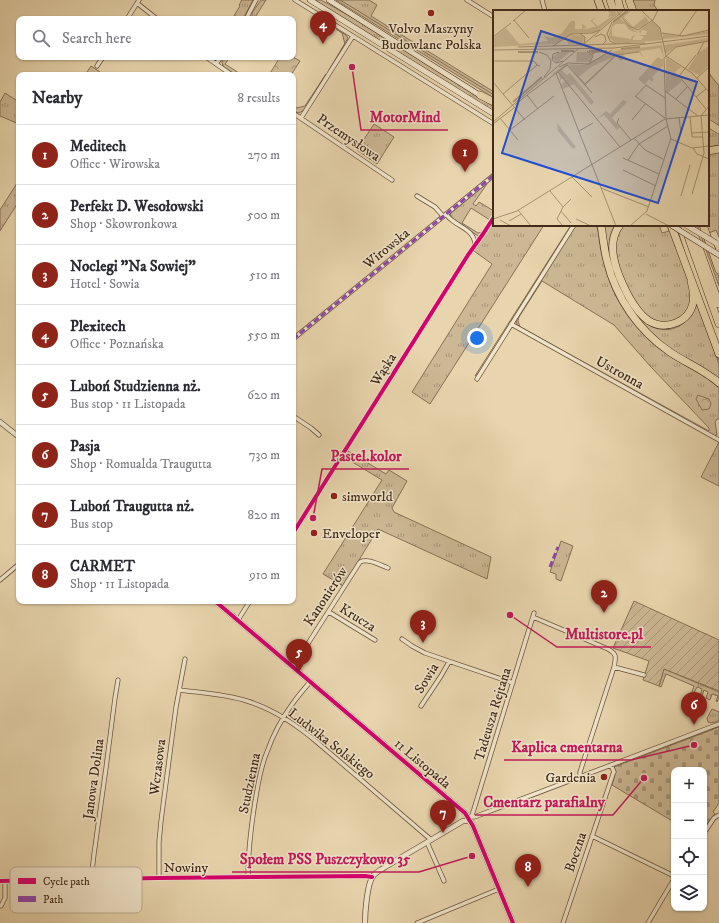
<!DOCTYPE html>
<html lang="en">
<head>
<meta charset="utf-8">
<style>
  body { margin:0; font-family:"IM FELL DW Pica",serif; background:#f7f7f7; color:#2b2b33 }
  .controls { position:absolute; right:12px; bottom:12px; display:grid; overflow:hidden; border-radius:8px; box-shadow:0 1px 3px #0004 }
  .controls button { width:36px; height:36px; display:grid; place-items:center; padding:0; border:0; border-bottom:1px solid #e1e1e2; background:#fff; color:#2b2b33; font:20px sans-serif }
  .you { position:absolute; left:477px; top:338px; width:14px; height:14px; margin:-10px; border:3px solid #fff; border-radius:50%; background:#1a73e8; box-shadow:0 0 0 6px #1a73e833 }
  .badge { display:grid; place-items:center; width:26px; height:26px; border-radius:50%; background:#8f2418; color:#fff; font-size:13px; font-weight:700 }
  .pin { position:absolute; translate:-50% -33px; filter:drop-shadow(0 1px 2px #0008) }
  .pin::after { content:''; position:absolute; top:21px; width:14px; height:12px; background:inherit; clip-path:polygon(0 0,100% 0,50% 100%) }
  .list { margin:0; padding:0; list-style:none }
  h2 { display:flex; justify-content:space-between; align-items:center; height:52px; margin:0; padding:0 16px; font-size:17px }
  h2 small { font-size:13px; font-weight:400; color:#7c7c81 }
  .list li { display:grid; grid-template-columns:26px 1fr auto; gap:12px; align-items:center; box-sizing:border-box; height:60px; padding:0 16px; border-top:1px solid #e1e1e2 }
  .list b { display:block; font-size:15px; white-space:nowrap }
  .list p { margin:0; font-size:13px; white-space:nowrap; color:#7c7c81 }
  .list em { font-size:13px; font-style:normal; color:#7c7c81 }
  .icon { flex:none; width:22px; height:22px; fill:none; stroke:currentColor; stroke-width:2; stroke-linecap:round; stroke-linejoin:round }
  .map { position:relative; flex:none; width:719px; height:923px; overflow:hidden }
  .search { position:absolute; background:#fff; box-shadow:0 1px 3px #0004; left:16px; top:16px; width:280px; height:44px; display:flex; align-items:center; gap:10px; box-sizing:border-box; padding:0 14px; border-radius:8px; color:#7c7c81; font-size:15px }
  .panel { position:absolute; background:#fff; box-shadow:0 1px 3px #0004; left:16px; top:72px; width:280px; height:532px; border-radius:8px }
  .map>svg:first-child { display:block }
  .grass { fill:url(#grass-tufts); stroke:#877156; fill-rule:evenodd }
  .forest { fill:url(#forest-crowns); stroke:#877156 }
  .cemetery { fill:url(#cemetery-stones); stroke:#877156 }
  .garden { fill:url(#garden-furrows); stroke:#877156 }
  .lines { fill:none; stroke-linecap:round; stroke-linejoin:round }
  .stream { stroke:#846e53; stroke-width:1 }
  .minor-casing { stroke:#6c553d; stroke-width:5 }
  .tertiary-casing { stroke:#6c553d; stroke-width:6 }
  .secondary-casing { stroke:#422a18; stroke-width:6 }
  .motorway-casing { stroke:#422a18; stroke-width:8 }
  .minor { stroke:#f0e4ca; stroke-width:3.5 }
  .tertiary { stroke:#f0e4ca; stroke-width:4.5 }
  .secondary { stroke:#f0e4ca; stroke-width:5 }
  .motorway { stroke:#e8d5ad; stroke-width:7 }
  .secondary-bridge-casing { stroke:#422a18; stroke-width:6; stroke-linecap:butt }
  .secondary-bridge { stroke:#f0e4ca; stroke-width:5 }
  .quiet { stroke:#8e44ad; stroke-width:3; stroke-dasharray:6 3; stroke-linecap:butt }
  .cycleway-casing { stroke:#f0e4ca; stroke-width:6 }
  .cycleway { stroke:#d6006c; stroke-width:4 }
  .poi-dot { fill:#8f2418; stroke:#f0e4ca; stroke-width:1.5 }
  .labels { text-anchor:middle; stroke-width:3; stroke-linejoin:round; paint-order:stroke }
  .poi-label { font-size:14px; fill:#422a18; stroke:#f0e4ca; text-anchor:start }
  .street-label { font-size:14px; fill:#422a18; stroke:#f0e4ca }
  .inset-river { fill:none; stroke:#b09b7a; stroke-width:2 }
  .inset-road { fill:none; stroke:#a69171; stroke-width:1 }
  .view { fill:#1d4ed8; fill-opacity:0.15; stroke:#1d4ed8; stroke-width:2 }
  .inset-edge { fill:none; stroke:#422a18; stroke-width:2 }
  .key { fill:#f0e4ca; stroke:#bcac95; stroke-width:1 }
  .key-label { font-size:11px; fill:#422a18 }
  .leader { fill:none; stroke:#c2185b; stroke-width:1.5 }
  .callout-dot { fill:#c2185b; stroke:#f0e4ca; stroke-width:1.5 }
  .callout-label { font-size:15px; text-anchor:middle; font-weight:bold; fill:#c2185b; stroke:#f0e4ca; stroke-width:3; stroke-linejoin:round; paint-order:stroke }
</style>
</head>
<body>
<div class="map">
<svg width="719" height="923" viewBox="0 0 719 923">
  <defs>
    <pattern id="grass-tufts" width="24" height="20" patternUnits="userSpaceOnUse"><rect width="24" height="20" fill="#ccb894"/><path d="M3 7l-1-3M5 7V3M7 7l1-3M15 17l-1-3M17 17v-4M19 17l1-3" fill="none" stroke="#a79678"/></pattern>
    <pattern id="forest-crowns" width="20" height="18" patternUnits="userSpaceOnUse"><rect width="20" height="18" fill="#ccb894"/><path d="M2 6a3 3 0 1 1 6 0M12 15a3 3 0 1 1 6 0" fill="none" stroke="#a79678"/></pattern>
    <pattern id="cemetery-stones" width="16" height="16" patternUnits="userSpaceOnUse"><rect width="16" height="16" fill="#ccb894"/><path d="M2 7V4a2 2 0 0 1 4 0v3zM10 15v-3a2 2 0 0 1 4 0v3z" fill="#a79678"/></pattern>
    <pattern id="garden-furrows" width="10" height="10" patternUnits="userSpaceOnUse"><rect width="10" height="10" fill="#ccb894"/><path d="M-1 1l2-2M0 10L10 0M9 11l2-2" fill="none" stroke="#a79678"/></pattern>
  </defs>
  <rect width="100%" height="100%" fill="#e8d5ad"/>
  <filter id="stains"><feTurbulence type="fractalNoise" baseFrequency=".005" numOctaves="4"/><feColorMatrix values="0 0 0 0 .2 0 0 0 0 .09 0 0 0 0 .02 0 0 0 .5 -.17"/></filter>
  <radialGradient id="worn" r=".72"><stop offset=".6" stop-color="#630" stop-opacity="0"/><stop offset="1" stop-color="#630" stop-opacity=".3"/></radialGradient>
  <!-- grass -->
  <path class="grass" d="M242 0H253L243 19H232L240 6 239 5Z
    M261 0H266L254 19H252V13Z
    M314 0H321L355 19 466 89 494 107V112Z
    M336 0H369L377 5 371 16 494 92V98Z
    M632 0H655L654 5 658 11H636Z
    M336 29 346 35 348 38 329 70 345 44 342 33Z
    M224 57H230L225 64 242 75H236L223 66 222 62Z
    M91 66 100 72 98 75H85Z
    M708 72 719 86V127L708 120Z
    M326 74 304 110 299 113 293 111V106L297 108 305 106Z
    M5 93 19 102V124L0 116V102Z
    M374 124 394 137 377 164 357 150Z
    M708 124 719 131V147L708 148Z
    M719 151V237L716 230 709 233 706 225H708V153Z
    M19 180V201L0 231V210Z
    M486 183 487 184 473 204 476 206 479 202 494 211V215L490 220 471 208 462 223 478 233 483 232 480 236H478L451 217 450 214Z
    M494 219V225H544L430 404 412 392 492 264 474 251Z
    M571 225H572L480 372 475 376Z
    M576 225H597C599 238 600 251 604 264 613 300 635 332 665 353 683 366 703 373 719 388V419H717L715 422 717 435 715 436 706 431 517 325 516 320ZM542 281 614 325 651 367 709 428V431L520 327 518 321 519 317Z
    M603 225H617L610 245 638 314 673 327 697 300 719 360V381L661 343 630 309 614 278Z
    M622 225H659L662 233 669 231 667 225H669L690 286 692 293 689 309 675 322H656L641 311 621 276 614 242Z
    M697 225H701L719 277V286Z
    M719 442V486L701 477Z
    M348 451 386 474 389 470 407 481 392 508 394 512 491 557 487 579 378 529 343 586 323 574 382 480 344 457Z
    M561 541 573 546 561 581 556 579V574L550 572Z
    M664 669 719 692V698L717 702 716 701 718 696 712 694 710 700 706 698 708 692 704 690 702 696H700L702 689 697 687 694 693 692 692 694 686 666 674 661 687 659 686Z
    M712 709 719 712V721L711 723 708 722 707 718Z"/>
  <!-- forest -->
  <path class="forest" d="M280 57H293L300 61 291 75H269Z
    M698 395 709 399 711 404 709 409 702 410 696 399Z"/>
  <!-- cemetery -->
  <path class="cemetery" d="M719 727V803L713 812 715 814 704 829V770H674V822L612 785 616 771 614 769V767Z"/>
  <!-- garden -->
  <path class="garden" d="M634 601 719 640V691L664 669 659 686 643 680 649 661 613 648Z"/>
  <g class="lines">
    <!-- stream -->
    <path class="stream" d="M340 0 355 9 494 95
      M594 0 598 11
      M602 0 606 11
      M708 147 719 145
      M678 231 686 257
      M714 245 716 251
      M610 257C608 245 609 235 615 225
      M631 307C635 313 640 319 646 323 667 338 689 326 697 304L719 364"/>
    <defs>
      <path id="minor" d="M295 0 353 36
        M467 0 494 17
        M542 0 545 11
        M137 3 157 19
        M127 19 139 0
        M246 19 256 0
        M206 57 232 75
        M216 64 221 57
        M97 66 103 57
        M293 113 392 180
        M301 118 353 36 494 124
        M417 196 435 207 443 216
        M446 214C448 217 450 219 453 221 462 228 474 231 475 244
        M511 324 719 440
        M293 339 494 175
        M477 379 574 225
        M293 416 311 428 319 435
        M293 533 468 255 483 234 494 217
        M0 580 19 564
        M329 612 375 640
        M533 617 608 649C617 654 616 657 614 667L580 772V777
        M238 620 250 601
        M402 639 412 646 425 653 513 683
        M293 667 360 562C368 558 380 565 388 568
        M614 667 644 675
        M180 690C202 693 225 694 247 701 273 709 297 725 318 743L429 838 431 840
        M421 706 441 676 449 662
        M471 816 474 817 477 816 719 724
        M471 818 474 809 534 613
        M704 833 714 818 719 815
        M592 836 674 876
        M427 842 444 881
        M248 877C248 852 251 827 255 802 258 785 260 768 267 752 273 735 282 718 293 703 298 696 304 689 310 682
        M159 878V842L161 821 176 707 185 659
        M91 880 94 854 106 768 115 698 118 680
        M0 881 159 878 365 876 372 877
        M1 906 5 898V881
        M417 923 499 889
        M563 923 613 774 614 772 611 765
        M648 923 674 879"/>
      <path id="tertiary" d="M0 422 19 437
        M215 601 465 813 473 826 513 923
        M365 923C365 913 367 884 373 876 376 872 381 870 385 867L463 821H469"/>
      <path id="secondary" d="M310 0 494 114
        M329 0 481 96"/>
      <path id="motorway" d="M598 0 602 11
        M610 0 614 11
        M618 0 621 11
        M629 0 633 11
        M480 95 494 102
        M708 123 719 130
        M708 151 719 149
        M601 225C603 237 604 249 607 261 616 298 639 331 670 352 686 363 705 370 719 383
        M620 225C616 230 614 235 613 242 610 264 631 309 649 321 666 331 689 322 693 303 694 296 693 288 691 281
        M671 225 719 354
        M684 225 719 324
        M691 225 719 304
        M703 225 719 270"/>
    </defs>
    <!-- minor casing -->
    <use href="#minor" class="minor-casing"/>
    <!-- tertiary casing -->
    <use href="#tertiary" class="tertiary-casing"/>
    <!-- secondary casing -->
    <use href="#secondary" class="secondary-casing"/>
    <!-- motorway casing -->
    <use href="#motorway" class="motorway-casing"/>
    <!-- minor -->
    <use href="#minor" class="minor"/>
    <!-- tertiary -->
    <use href="#tertiary" class="tertiary"/>
    <!-- secondary -->
    <use href="#secondary" class="secondary"/>
    <!-- motorway -->
    <use href="#motorway" class="motorway"/>
    <defs>
      <path id="secondary-bridge" d="M671 225 719 255
        M686 225 716 243"/>
    </defs>
    <!-- secondary-bridge casing -->
    <use href="#secondary-bridge" class="secondary-bridge-casing"/>
    <!-- secondary-bridge -->
    <use href="#secondary-bridge" class="secondary-bridge"/>
    <!-- quiet -->
    <path class="quiet" d="M293 339 494 175
      M550 567 558 547"/>
    <defs>
      <path id="cycleway" d="M293 533 468 255 483 234 494 217
        M215 601 465 813 473 826 513 923
        M0 881 159 878 365 876 372 877"/>
    </defs>
    <!-- cycleway casing -->
    <use href="#cycleway" class="cycleway-casing"/>
    <!-- cycleway -->
    <use href="#cycleway" class="cycleway"/>
  </g>
  <!-- markers -->
  <g class="poi-dot">
    <circle cx="431" cy="13" r="4"/>
    <circle cx="334" cy="496" r="4"/>
    <circle cx="314" cy="533" r="4"/>
    <circle cx="604" cy="777" r="4"/>
  </g>
  <g class="labels">
    <!-- poi labels -->
    <g class="poi-label">
      <text x="431" y="33" text-anchor="middle">Volvo Maszyny<tspan x="431" dy="16">Budowlane Polska</tspan></text>
      <text x="342" y="501">simworld</text>
      <text x="322" y="538">Enveloper</text>
      <text x="596" y="782" text-anchor="end">Gardenia</text>
    </g>
    <!-- street labels -->
    <g class="street-label">
      <text transform="translate(349 137) rotate(34)" y="5">Przemysłowa</text>
      <text transform="translate(386 248) rotate(-39)" y="5">Wirowska</text>
      <text transform="translate(383 369) rotate(-58)" y="5">Wąska</text>
      <text transform="translate(620 372) rotate(29)" y="5">Ustronna</text>
      <text transform="translate(325 596) rotate(-57)" y="5">Kanonierów</text>
      <text transform="translate(358 617) rotate(32)" y="5">Krucza</text>
      <text transform="translate(426 678) rotate(-58)" y="5">Sowia</text>
      <text transform="translate(492 714) rotate(-73)" y="5">Tadeusza Rejtana</text>
      <text transform="translate(332 743) rotate(38)" y="5">Ludwika Solskiego</text>
      <text transform="translate(423 763) rotate(40)" y="5">11 Listopada</text>
      <text transform="translate(157 767) rotate(-83)" y="5">Wczasowa</text>
      <text transform="translate(93 779) rotate(-82)" y="5">Janowa Dolina</text>
      <text transform="translate(249 783) rotate(-78)" y="5">Studzienna</text>
      <text transform="translate(575 852) rotate(-71)" y="5">Boczna</text>
      <text x="186" y="872">Nowiny</text>
    </g>
  </g>
  <!-- overview -->
  <g transform="translate(493 10)">
    <rect width="216" height="216" fill="#e8d5ad"/>
    <path d="M114 0H122L124 4 126 1 124 0H130L103 22 83 23 63 34 0 37V28L13 18 26 34 55 31 51 26 58 28 69 23 78 11H82V19H89V14L94 17 90 19H94L100 17 99 13 100 17H103L99 12 97 11 103 7 99 11 105 16 119 6 115 7 117 3ZM135 0H139L131 7 140 17 152 7 149 3 156 11 152 16 143 19 138 17 129 6 127 8 145 23 136 20 132 14H123L119 17V26L138 29 139 26 144 25 140 27V30H148L151 27 146 25H153L154 21 149 20 147 24 146 21 159 11 167 18 169 30 124 34 115 27 120 12ZM216 21V24L170 29V24L187 26ZM80 25 91 26 90 34H75L74 29ZM216 28V31L183 37 172 44 171 35ZM169 35 171 48 167 38 147 41 151 48 146 42 130 44 132 47 128 51 123 46 93 75 99 84 75 55 69 60 74 65 77 63 101 92 98 95 81 74 70 79 67 71 69 74 72 71 70 68 67 70 66 63 59 64 73 54 90 55 121 41ZM120 47 93 73 86 67 98 57ZM65 42H95L100 44 97 52H83L84 42H77L64 53 59 48ZM130 90 134 92 119 108 127 117 124 120 111 105 104 109 113 101 117 104ZM64 113 83 137 80 139 65 121Z" fill="#ccb894" fill-rule="evenodd"/>
    <path d="M173 47 188 57 182 62 189 71 175 83 173 81Z" fill="#ccb894"/>
    <path d="M216 36V55L206 65 195 59 206 42ZM165 47 170 50V56L159 67 161 69 159 72 156 69 152 75 145 69Z" fill="#ccb894"/>
    <path class="inset-river" d="M120 12 134 1M128 39 147 37M68 41H81M96 41 109 40M25 42H45M101 44 99 42 114 41M20 92 49 67"/>
    <path class="inset-road" d="M123 0 136 16 145 20 160 10 165 0M149 1 167 18 173 46 199 63 216 82M21 10 36 28M20 11 33 0M119 12 114 24 117 31 123 34M169 23 190 26 216 20M87 24 92 27 91 34M186 26 204 0M0 27 18 13M102 27 108 24 112 26 113 31 109 35M91 34 131 0M60 36 78 24 99 23 107 20M25 37 152 33M0 40 121 38 216 26M94 41 100 46 97 52M46 42 54 45 58 51 57 59 51 67M66 42 60 44 59 50 63 53 70 51M203 45 186 66 213 99M204 45 211 32M0 51H41L44 55M66 57 75 53 96 54 119 40M65 62 127 137M63 63 123 216M204 68 216 57M0 72 32 110M92 74 123 45 146 42M172 81 205 106M10 84 44 55 47 56M142 86 172 108M142 87 153 75 172 88M203 87 213 79M183 89 194 77M22 95 34 85M45 99 34 85 74 55 99 83M208 106 216 96M186 107 188 123M197 107 199 127H210M7 108 25 130M126 108 124 113 138 130M173 108 171 48 183 37 216 31M173 109 178 129 199 138 216 136M139 110 152 94M0 112 85 39M0 114 21 98M17 120 61 86M86 121 100 113M199 123 216 122M141 128 152 140 170 149M200 138 204 144 216 149M130 148 166 164M135 150 146 134 175 116M130 160 163 176M79 167 99 187M108 178 156 197M57 181 70 197M199 184 211 143 208 106M188 186 197 155M25 200 38 216M68 201 78 213M153 204 176 216M0 209 24 201 172 109 216 105M83 209 98 216M7 210 18 216M16 211 28 204M70 216 64 209 70 197 78 189M137 216 154 201 178 128"/>
    <path class="view" d="M48 21 204 72 165 193 9 143Z"/>
    <rect width="216" height="216" class="inset-edge"/>
  </g>
  <!-- legend -->
  <rect x="10" y="867" width="132" height="46" rx="6" class="key"/>
  <rect x="18" y="878" width="18" height="6" fill="#d6006c"/>
  <rect x="18" y="896" width="18" height="6" fill="#8e44ad"/>
  <g class="key-label">
    <text x="43" y="885">Cycle path</text>
    <text x="43" y="903">Path</text>
  </g>
  <!-- callouts -->
  <path class="leader" d="M352 67L361 130H448M313 518L322 469H409M510 615L557 647H651M694 745L631 760H504M644 778L613 815H475M472 856L419 872H232"/>
  <g class="callout-dot">
    <circle cx="352" cy="67" r="4"/>
    <circle cx="313" cy="518" r="4"/>
    <circle cx="510" cy="615" r="4"/>
    <circle cx="694" cy="745" r="4"/>
    <circle cx="644" cy="778" r="4"/>
    <circle cx="472" cy="856" r="4"/>
  </g>
  <g class="callout-label">
    <text x="405" y="122">MotorMind</text>
    <text x="366" y="461">Pastel.kolor</text>
    <text x="604" y="639">Multistore.pl</text>
    <text x="567" y="752">Kaplica cmentarna</text>
    <text x="544" y="807">Cmentarz parafialny</text>
    <text x="325" y="864">Społem PSS Puszczykowo 35</text>
  </g>
  <rect width="100%" height="100%" filter="url(#stains)"/>
  <rect width="100%" height="100%" fill="url(#worn)"/>
</svg>
<div class="controls">
<button>+</button>
<button>−</button>
<button><svg class="icon" aria-label="locate" viewBox="0 0 24 24"><circle cx="12" cy="12" r="6"/><path d="M12 2v4M12 18v4M2 12h4M18 12h4"/></svg></button>
<button><svg class="icon" aria-label="layers" viewBox="0 0 24 24"><path d="M12 4l9 5-9 5-9-5zM3 14l9 5 9-5"/></svg></button>
</div>
<div class="you"></div>
<div class="pin badge" style="left:465px;top:172px">1</div>
<div class="pin badge" style="left:604px;top:613px">2</div>
<div class="pin badge" style="left:423px;top:643px">3</div>
<div class="pin badge" style="left:323px;top:44px">4</div>
<div class="pin badge" style="left:299px;top:672px">5</div>
<div class="pin badge" style="left:694px;top:725px">6</div>
<div class="pin badge" style="left:443px;top:833px">7</div>
<div class="pin badge" style="left:528px;top:887px">8</div>
<div class="search"><svg class="icon" aria-label="search" viewBox="0 0 24 24"><circle cx="10" cy="10" r="6"/><path d="M15 15l6 6"/></svg>Search here</div>
<section class="panel">
<h2>Nearby<small>8 results</small></h2>
<ul class="list">
<li><span class="badge">1</span><div><b>Meditech</b><p>Office · Wirowska</p></div><em>270 m</em></li>
<li><span class="badge">2</span><div><b>Perfekt D. Wesołowski</b><p>Shop · Skowronkowa</p></div><em>500 m</em></li>
<li><span class="badge">3</span><div><b>Noclegi &quot;Na Sowiej&quot;</b><p>Hotel · Sowia</p></div><em>510 m</em></li>
<li><span class="badge">4</span><div><b>Plexitech</b><p>Office · Poznańska</p></div><em>550 m</em></li>
<li><span class="badge">5</span><div><b>Luboń Studzienna nż.</b><p>Bus stop · 11 Listopada</p></div><em>620 m</em></li>
<li><span class="badge">6</span><div><b>Pasja</b><p>Shop · Romualda Traugutta</p></div><em>730 m</em></li>
<li><span class="badge">7</span><div><b>Luboń Traugutta nż.</b><p>Bus stop</p></div><em>820 m</em></li>
<li><span class="badge">8</span><div><b>CARMET</b><p>Shop · 11 Listopada</p></div><em>910 m</em></li>
</ul>
</section>
</div>
</body>
</html>
